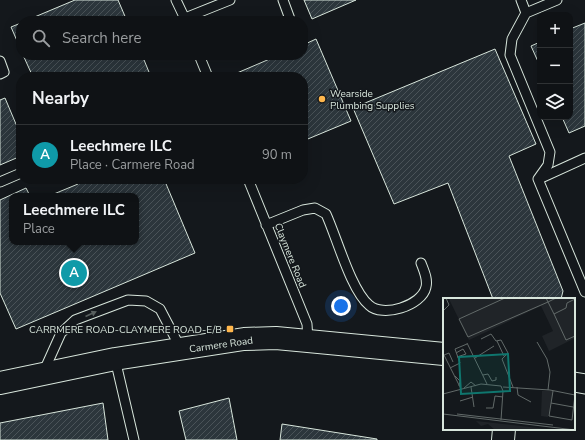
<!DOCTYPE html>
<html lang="en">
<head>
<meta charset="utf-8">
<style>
  body { margin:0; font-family:"Nunito Sans",sans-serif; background:#181b1e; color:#f1f3f6 }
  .controls { position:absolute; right:12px; top:12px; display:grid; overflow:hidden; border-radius:8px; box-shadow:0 4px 16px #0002 }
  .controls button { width:36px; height:36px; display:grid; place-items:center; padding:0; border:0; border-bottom:1px solid #2f3234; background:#0f1215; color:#f1f3f6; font:20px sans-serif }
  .you { position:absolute; left:341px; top:306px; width:14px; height:14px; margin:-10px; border:3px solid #fff; border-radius:50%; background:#1a73e8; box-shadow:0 0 0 6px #1a73e833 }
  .badge { display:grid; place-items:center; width:26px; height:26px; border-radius:50%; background:#ffb74d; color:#fff; font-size:13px; font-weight:700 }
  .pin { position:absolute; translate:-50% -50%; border:2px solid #fff; box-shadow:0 1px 4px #0006 }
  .popup { position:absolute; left:9px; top:193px; width:130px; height:52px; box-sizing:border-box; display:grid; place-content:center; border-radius:8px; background:#0f1215; filter:drop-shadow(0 1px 3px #0005); font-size:13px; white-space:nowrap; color:#9b9ea0 }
  .popup b { font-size:15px; color:#f1f3f6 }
  .popup::after { content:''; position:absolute; left:50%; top:100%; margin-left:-8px; border:8px solid transparent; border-top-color:#0f1215 }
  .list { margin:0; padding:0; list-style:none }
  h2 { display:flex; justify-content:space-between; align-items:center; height:52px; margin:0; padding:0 16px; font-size:17px }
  h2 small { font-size:13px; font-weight:400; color:#9b9ea0 }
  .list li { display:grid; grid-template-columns:26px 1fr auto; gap:12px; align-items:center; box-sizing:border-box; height:60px; padding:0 16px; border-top:1px solid #2f3234 }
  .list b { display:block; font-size:15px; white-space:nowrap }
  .list p { margin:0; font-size:13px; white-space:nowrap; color:#9b9ea0 }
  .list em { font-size:13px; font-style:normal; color:#9b9ea0 }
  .icon { flex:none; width:22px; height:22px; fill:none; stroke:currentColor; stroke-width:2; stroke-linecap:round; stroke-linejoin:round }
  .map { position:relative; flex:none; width:585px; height:440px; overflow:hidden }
  .search { position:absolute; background:#0f1215; box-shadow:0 4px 16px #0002; left:16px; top:16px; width:292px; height:44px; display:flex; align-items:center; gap:10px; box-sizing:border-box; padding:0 14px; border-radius:16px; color:#9b9ea0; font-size:15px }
  .panel { position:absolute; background:#0f1215; box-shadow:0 4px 16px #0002; left:16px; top:72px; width:292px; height:112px; border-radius:16px }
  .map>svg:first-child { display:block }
  .building { fill:url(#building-hatch); stroke:#d8e6dc }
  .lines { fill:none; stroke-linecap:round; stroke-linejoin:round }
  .service-casing { stroke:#d8e6dc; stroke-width:11 }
  .minor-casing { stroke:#d8e6dc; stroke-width:21 }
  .tertiary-casing { stroke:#d8e6dc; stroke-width:24 }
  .service { stroke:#14181c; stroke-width:9 }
  .minor { stroke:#14181c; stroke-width:19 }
  .tertiary { stroke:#14181c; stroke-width:22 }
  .oneway { fill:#59605f }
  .poi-dot { fill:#ffb74d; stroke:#14181c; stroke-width:1.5 }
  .labels { text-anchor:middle; stroke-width:3; stroke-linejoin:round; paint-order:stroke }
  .poi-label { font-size:10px; fill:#d8e6dc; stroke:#14181c; text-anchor:start }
  .street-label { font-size:10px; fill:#d8e6dc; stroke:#14181c }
  .inset-road { fill:none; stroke:#626a69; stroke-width:1 }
  .view { fill:#0f766e; fill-opacity:0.15; stroke:#0f766e; stroke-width:2 }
  .inset-edge { fill:none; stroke:#d8e6dc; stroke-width:2 }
</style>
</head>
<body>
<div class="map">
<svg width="585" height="440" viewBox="0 0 585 440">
  <defs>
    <pattern id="building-hatch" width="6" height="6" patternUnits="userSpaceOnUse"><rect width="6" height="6" fill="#2c363c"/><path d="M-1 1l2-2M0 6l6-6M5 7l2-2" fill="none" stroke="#4a5358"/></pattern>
  </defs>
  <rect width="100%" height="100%" fill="#14181c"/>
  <!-- building -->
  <path class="building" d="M75 0H118L127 21H25Z
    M304 0H356L312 19Z
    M21 23V50L11 27Z
    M585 23V126L569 133 562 117H570V29Z
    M316 39 351 121 303 141V77L230 76 279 55H303V45Z
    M540 42V66L531 46Z
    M495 49 536 144 509 156 563 291 561 299H493L448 183 394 204 353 108Z
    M23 55H142L151 77H33Z
    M5 98 21 136V156L0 165V100Z
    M76 179H164L195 253 16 329 0 293V200L26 188 30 196H12V242H136V196H49L78 184Z
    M229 398 237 440H186L179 411Z
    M103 403 108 440H0V423Z
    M282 424 377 439V440H280Z"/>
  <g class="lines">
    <defs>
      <path id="service" d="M176 0 186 21
        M283 0 290 19
        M521 0 526 13
        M185 18 230 0
        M199 55 208 77
        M0 61 4 72 0 74
        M248 179 307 324 308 341
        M538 179 548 165 550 152 510 55 512 39 526 13 557 0
        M538 179 585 292
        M539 179 585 158
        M0 182 21 173
        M266 225 303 210 315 208 326 214C337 238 351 290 369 305 382 318 422 306 426 287 428 279 424 271 421 263
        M115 359 134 440
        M43 373 61 333 75 320 128 300 146 301 160 309 181 349"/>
      <path id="minor" d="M574 382 585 384"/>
      <path id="tertiary" d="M0 383 115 359 244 339 276 338 308 341 444 354
        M503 440 504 429"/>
    </defs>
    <!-- service casing -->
    <use href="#service" class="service-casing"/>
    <!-- minor casing -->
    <use href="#minor" class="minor-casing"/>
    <!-- tertiary casing -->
    <use href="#tertiary" class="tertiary-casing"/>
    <!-- service -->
    <use href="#service" class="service"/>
    <!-- minor -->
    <use href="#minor" class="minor"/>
    <!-- tertiary -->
    <use href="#tertiary" class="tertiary"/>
  </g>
  <!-- one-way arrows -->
  <defs><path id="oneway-solid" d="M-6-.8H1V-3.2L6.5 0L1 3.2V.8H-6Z"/></defs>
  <use class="oneway" href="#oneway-solid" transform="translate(91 314) rotate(-24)"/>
  <!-- markers -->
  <g class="poi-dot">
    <circle cx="322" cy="99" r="4"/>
    <rect x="226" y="325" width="8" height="8" rx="2"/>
  </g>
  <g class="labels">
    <!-- poi labels -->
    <g class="poi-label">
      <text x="330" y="97">Wearside<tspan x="330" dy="12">Plumbing Supplies</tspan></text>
      <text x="222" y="333" text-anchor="end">CARRMERE ROAD-CLAYMERE ROAD-E/B</text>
    </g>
    <!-- street labels -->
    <g class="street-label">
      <text transform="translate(291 255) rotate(68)" y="4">Claymere Road</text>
      <text transform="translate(221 344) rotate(-8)" y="4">Carmere Road</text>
    </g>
  </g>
  <!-- overview -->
  <g transform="translate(443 298)">
    <rect width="132" height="132" fill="#14181c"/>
    <path d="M33 123 104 131 52 132 45 126 38 128Z" fill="#202428"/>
    <path d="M99 93H110L105 119 98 118Z" fill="#202428"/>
    <path d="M9 0H132V40L106 53 99 38 110 33 98 8 26 42 6 1Z" fill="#202428"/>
    <path class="inset-road" d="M62 0 16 21 25 39 105 4 103 0M113 0 105 4 111 16 123 10M123 10 124 5 132 1M0 13 6 7 3 0M111 16 123 42 132 38M38 41 48 36 53 43 58 42 65 55 59 61 70 89M54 43 61 58M94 44 104 61 107 74 105 92M24 45 44 86M13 55 20 51 23 56 14 59M32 60 51 48M10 64 6 55 1 57 18 91M7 70 17 65 12 51 24 46M40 77 45 76 49 83 53 82V79M12 78 17 83 16 88M28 89 31 109M60 89 107 92 132 97 129 122 106 118 110 93M74 89 75 97 88 104M21 90 28 84 33 88M0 96 38 86 58 88 60 93 58 122M17 103 30 99M108 105 130 109M43 110H50L52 98 60 99M0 116 132 132M14 116 110 127"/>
    <path class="view" d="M65 56 67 93 18 96 16 59Z"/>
    <rect width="132" height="132" class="inset-edge"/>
  </g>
</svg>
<div class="controls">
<button>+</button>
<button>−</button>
<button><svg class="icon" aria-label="layers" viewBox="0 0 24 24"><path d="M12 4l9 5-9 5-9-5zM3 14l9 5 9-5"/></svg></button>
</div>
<div class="you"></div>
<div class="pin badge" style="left:74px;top:273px;background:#0f9aa8">A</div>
<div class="popup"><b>Leechmere ILC</b>Place</div>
<div class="search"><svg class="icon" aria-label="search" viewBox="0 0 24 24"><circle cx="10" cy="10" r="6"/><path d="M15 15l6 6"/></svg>Search here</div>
<section class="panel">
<h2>Nearby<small></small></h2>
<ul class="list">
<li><span class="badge" style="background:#0f9aa8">A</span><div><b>Leechmere ILC</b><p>Place · Carmere Road</p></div><em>90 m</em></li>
</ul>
</section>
</div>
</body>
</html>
